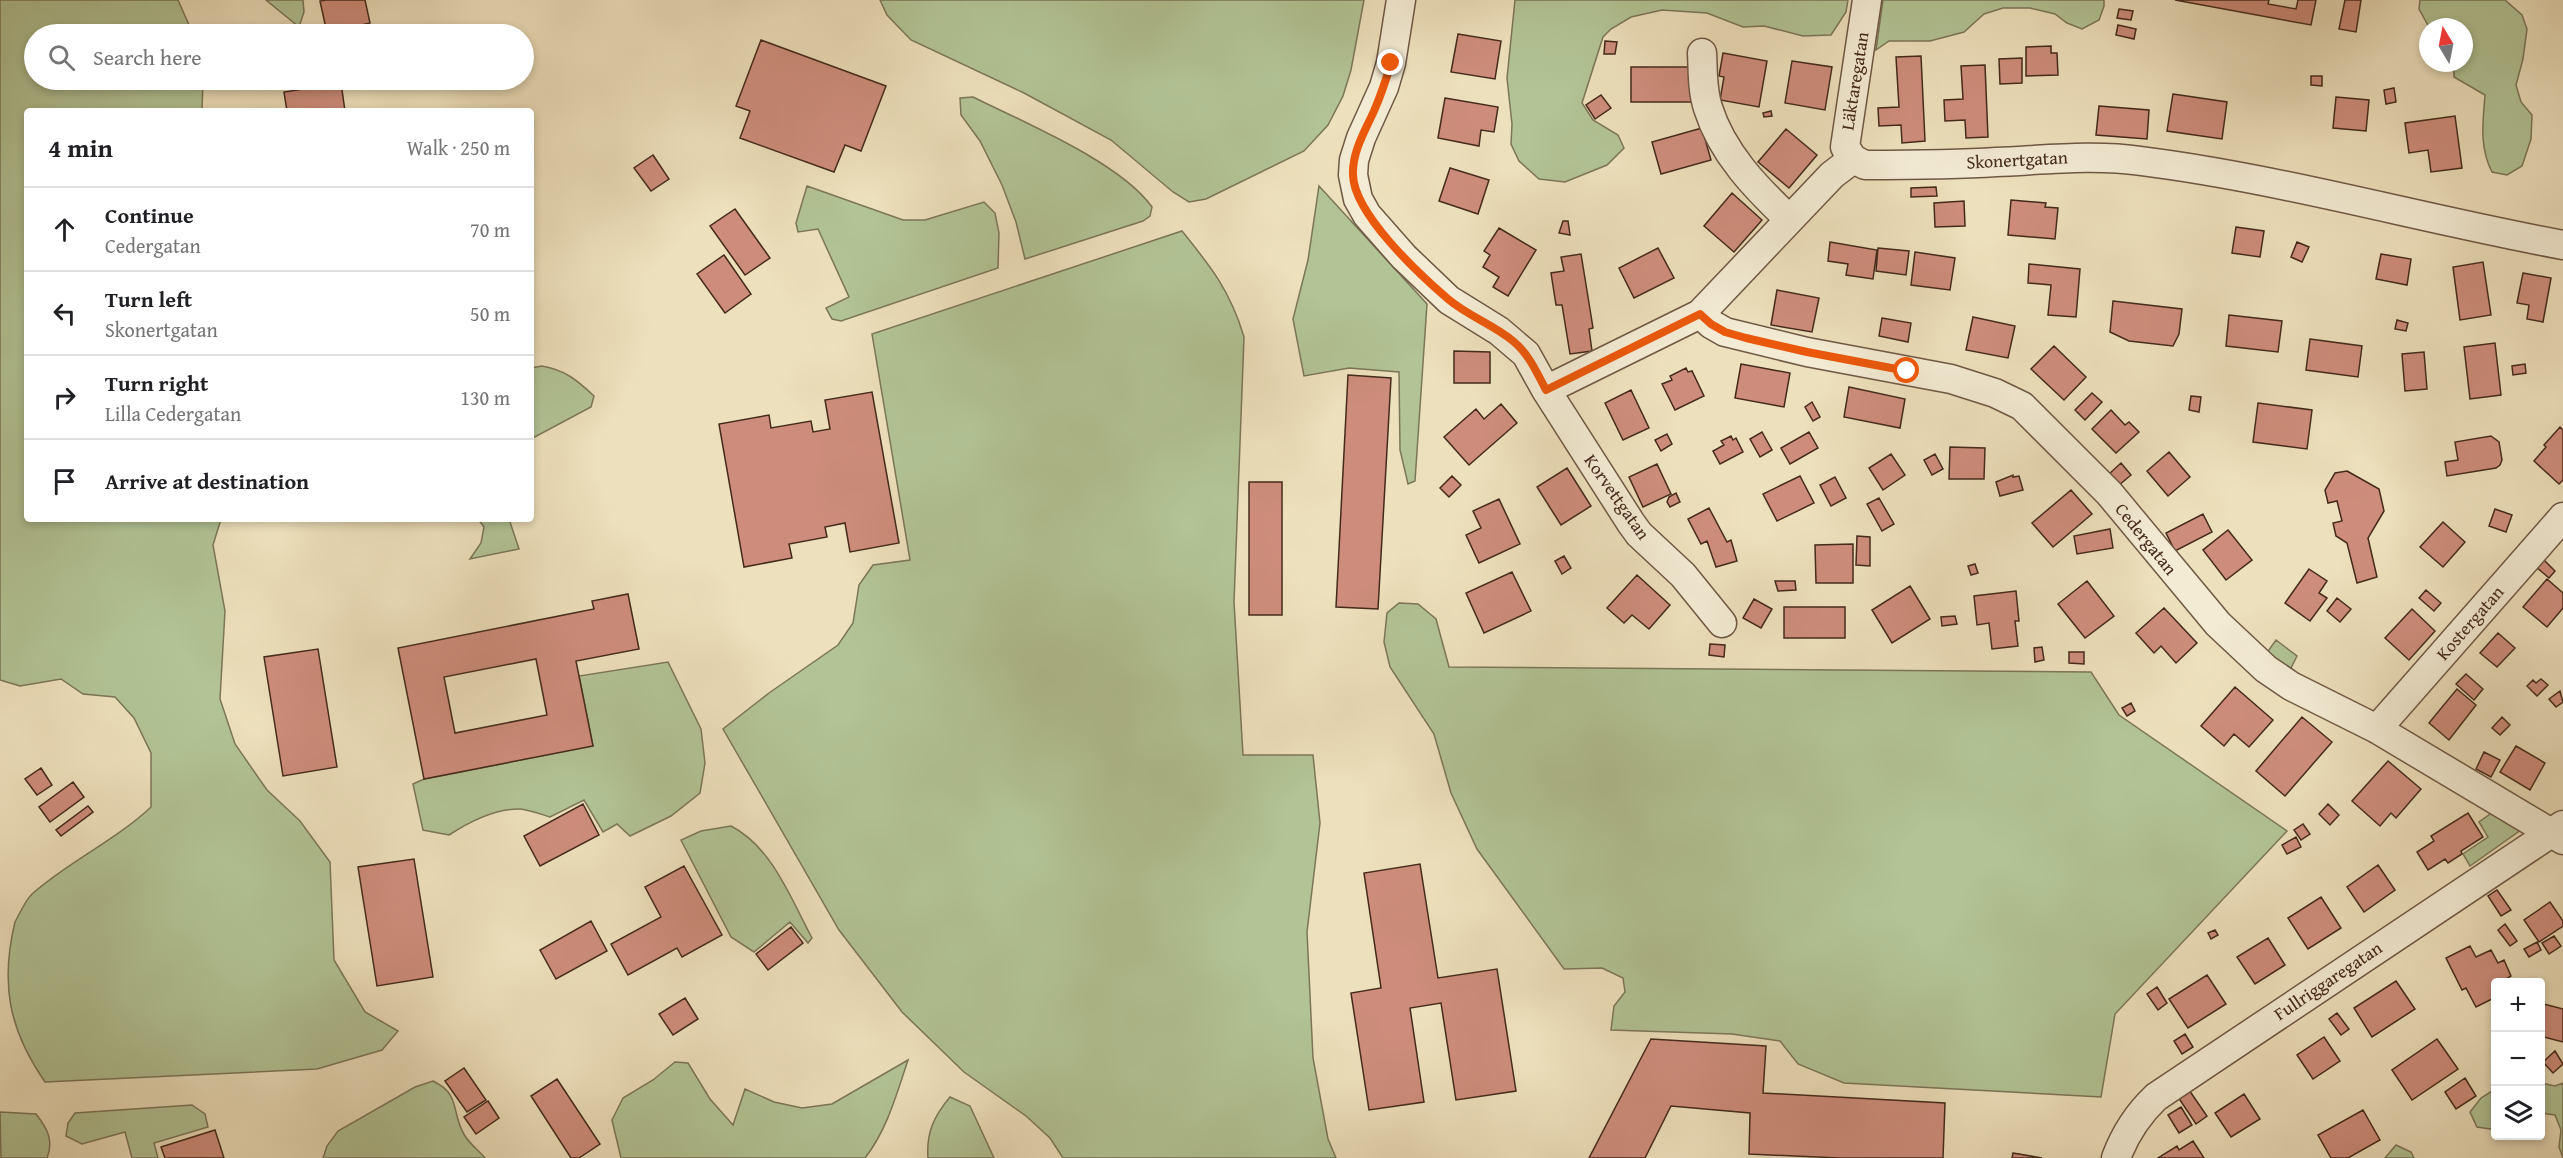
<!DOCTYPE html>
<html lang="en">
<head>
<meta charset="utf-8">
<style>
  body { margin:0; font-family:"Gentium Book Plus",serif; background:#f2f2f2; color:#202124 }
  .controls { position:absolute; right:18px; bottom:18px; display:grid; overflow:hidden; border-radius:6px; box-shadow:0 3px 9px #0003 }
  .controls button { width:54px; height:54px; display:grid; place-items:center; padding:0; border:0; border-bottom:2px solid #e0e0e0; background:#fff; color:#202124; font:30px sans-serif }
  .compass { position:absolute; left:2419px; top:18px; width:54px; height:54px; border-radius:50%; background:#fff; box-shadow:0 3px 9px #0003; rotate:350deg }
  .stop { position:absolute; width:18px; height:18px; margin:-14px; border:4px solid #ea580c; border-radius:50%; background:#fff }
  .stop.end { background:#ea580c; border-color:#fff; box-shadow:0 2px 6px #0008 }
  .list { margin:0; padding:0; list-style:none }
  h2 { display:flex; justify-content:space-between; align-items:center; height:78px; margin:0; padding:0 24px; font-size:26px }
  h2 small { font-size:20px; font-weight:400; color:#757577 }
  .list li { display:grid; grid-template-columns:39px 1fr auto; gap:18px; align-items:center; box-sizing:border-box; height:84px; padding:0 24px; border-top:2px solid #e0e0e0 }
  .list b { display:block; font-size:22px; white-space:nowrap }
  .list p { margin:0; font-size:20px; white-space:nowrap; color:#757577 }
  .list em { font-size:20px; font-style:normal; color:#757577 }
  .icon { flex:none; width:33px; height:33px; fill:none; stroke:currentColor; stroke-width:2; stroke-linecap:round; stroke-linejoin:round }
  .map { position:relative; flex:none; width:2563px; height:1158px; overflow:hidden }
  .search { position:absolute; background:#fff; box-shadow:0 3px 9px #0003; left:24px; top:24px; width:510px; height:66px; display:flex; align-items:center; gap:15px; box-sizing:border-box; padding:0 21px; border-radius:33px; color:#757577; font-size:22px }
  .panel { position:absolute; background:#fff; box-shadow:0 3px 9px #0003; left:24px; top:108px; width:510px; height:414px; border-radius:6px }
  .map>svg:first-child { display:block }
  .green { fill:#b2c395; stroke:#7c7658; stroke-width:1.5 }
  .building { fill:#ce8d7c; stroke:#452a1c; stroke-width:1.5; fill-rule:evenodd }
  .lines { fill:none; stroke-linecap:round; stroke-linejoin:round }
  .minor-casing { stroke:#6f5844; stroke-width:31 }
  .minor { stroke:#f3ebd3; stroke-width:28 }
  .route { stroke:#ea580c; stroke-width:8 }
  .labels { text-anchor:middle; stroke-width:4.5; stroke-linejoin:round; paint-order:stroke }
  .street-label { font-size:18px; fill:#452a1c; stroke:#f3ebd3 }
</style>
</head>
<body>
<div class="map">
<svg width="2563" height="1158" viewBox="0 0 2563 1158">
  <rect width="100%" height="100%" fill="#ede0bc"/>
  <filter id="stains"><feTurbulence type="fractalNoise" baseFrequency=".00333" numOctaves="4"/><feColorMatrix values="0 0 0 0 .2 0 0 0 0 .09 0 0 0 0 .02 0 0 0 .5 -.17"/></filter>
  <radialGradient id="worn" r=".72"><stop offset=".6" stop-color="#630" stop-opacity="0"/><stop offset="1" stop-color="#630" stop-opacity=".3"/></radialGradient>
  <!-- green -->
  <path class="green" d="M0 0H178L193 34H34V80H203L202 111H27V519H221L213 545 225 611 220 699 235 744 267 790 300 821 330 862 334 960 365 1012 398 1031 382 1050 317 1069 45 1082C9 1030 0 984 15 922 20 913 25 901 32 894 69 861 115 841 151 807V753L134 718 115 697 83 694 61 679 20 686 0 680Z
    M266 0H303L304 12 299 27Z
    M880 0H1364L1351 70 1343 96 1328 125 1304 151 1206 199 1189 202 1173 192 1111 140 1024 93 911 40 887 15Z
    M1515 0H1848L1846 12 1831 35 1803 36 1764 26 1743 27 1707 13 1662 10 1631 17 1611 29 1603 37 1582 103 1593 120 1618 135 1624 148 1607 165 1565 182 1539 179 1519 161 1511 144 1512 124 1507 78Z
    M1883 0H2104V6L2099 20 2082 29 2067 23 2055 14 2030 8H2003L1984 14 1964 32 1930 41H1889L1876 50Z
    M2420 0H2505L2522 15 2527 29 2523 59 2516 85 2521 102 2532 115 2531 139 2522 166 2507 175 2492 172C2479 147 2483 122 2485 95L2454 77V63H2464V27H2429L2419 9Z
    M973 97C1023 122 1120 162 1152 207L1150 216 1143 221 1025 259 1016 222 1002 185 980 141 961 115 960 98Z
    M807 186 903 220H925L984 202 995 213 999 233 998 268 841 321 832 319 826 308 849 297 818 229 798 232 796 223Z
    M1319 186 1427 304 1415 481 1408 484 1400 450 1399 372 1349 368 1304 376 1293 319 1308 260Z
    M1182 231C1211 267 1230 290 1244 337L1234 602 1243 755H1313L1320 823 1307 932 1313 1058 1328 1139 1336 1158H1063L1050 1138 1026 1116 964 1072 902 1012 839 930 723 729 769 693 838 645 853 623 859 585 873 565 910 560 872 334Z
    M542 366C565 370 577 380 594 396L591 407 531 439V368Z
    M478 519H509L519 549 470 559 481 543 484 527Z
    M1399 603 1418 604 1436 619 1449 667 2091 672 2119 715 2287 831 2115 1014 2101 1097 1844 1083 1798 1064 1780 1041 1732 1034 1611 1030 1614 1006 1625 992 1623 978 1602 968 1564 969 1477 849 1451 793 1434 734 1390 667 1384 642 1387 613Z
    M2276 640 2297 656 2290 670 2266 654Z
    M668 662 701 729 705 763 700 793 671 816 630 836 617 824 603 832 584 800 550 817C540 814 528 809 518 809 493 809 469 822 449 835L423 830 413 784 424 779 593 746 579 676Z
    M2496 810 2519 829 2518 832 2470 866 2463 854 2488 837 2479 822Z
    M731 826C772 847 791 899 812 938L808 943 790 922 754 952 731 937 681 840 701 831Z
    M908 1060C897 1093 887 1130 865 1158H621L612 1120 623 1098 653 1080 675 1062 688 1063 710 1099 733 1125 745 1089 774 1102 802 1108 832 1104Z
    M433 1081C462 1095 450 1112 465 1136 470 1144 479 1151 485 1158H323L327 1146 338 1131 415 1087Z
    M2541 1083 2555 1086 2563 1083V1158L2559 1147 2561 1130 2555 1115 2541 1113Z
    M2495 1089V1127L2490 1129 2477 1127 2470 1112 2481 1098Z
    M950 1097 970 1106 994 1158H928C926 1133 934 1116 950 1097Z
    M192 1105 205 1114 208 1127 154 1143 158 1158H132L125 1132 82 1144 66 1136 68 1123 75 1113Z
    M0 1112 36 1114C47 1128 54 1140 47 1158H1Z
    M2396 1145 2411 1152 2414 1158H2385Z"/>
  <!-- building -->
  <path class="building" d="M326 0H365L370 23 327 33 320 1Z
    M2175 0H2269L2268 4 2296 9 2298 0H2316L2311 25Z
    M2345 0H2361L2356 32 2339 29Z
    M2119 9 2133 11 2131 20 2117 18Z
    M2118 25 2136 29 2134 39 2116 35Z
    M1458 34 1501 41 1495 79 1451 72Z
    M761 40 886 86 861 151 845 145 834 172 740 138 750 111 736 106Z
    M1605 41 1617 42 1615 54H1604Z
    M2051 46V53H2057L2058 75 2026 76V47Z
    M1723 53 1767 61 1759 107 1720 100 1724 77 1719 76Z
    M1921 56 1925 141 1902 143 1901 125 1879 126 1878 108 1899 107 1896 57Z
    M2022 58V83L2000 84 1999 59Z
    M1792 61 1832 67 1825 110 1785 103Z
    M1985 65 1988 137 1966 138 1965 120 1945 121 1944 100 1963 99 1961 66Z
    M1631 67H1691V102H1631Z
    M2311 76H2322V86L2311 85Z
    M341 83 345 111H287L284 92Z
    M2394 88 2396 102 2386 104 2384 90Z
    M2173 94 2227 102 2222 139 2167 131Z
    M1601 95 1611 108 1595 119 1586 105Z
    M2336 97 2369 100 2366 131 2333 128Z
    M1445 98 1498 107 1494 132 1481 130 1479 146 1438 138Z
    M2099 106 2149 110 2147 139 2096 135Z
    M1771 111 1772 116 1764 117 1763 113Z
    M2455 116 2462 168 2431 172 2428 150 2409 153 2405 123Z
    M1702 128 1711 160 1661 174 1652 142Z
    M1786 129 1817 155 1789 188 1758 162Z
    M653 155 669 179 651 191 634 168Z
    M1450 168 1489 180 1478 214 1439 201Z
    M1936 187 1937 196 1911 197V188Z
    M1732 193 1762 220 1734 252 1704 226Z
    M2011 200 2046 203 2045 207 2058 208 2055 239 2008 235Z
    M1964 201 1965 226 1935 227 1934 203Z
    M735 209 770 258 745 275 710 226Z
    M1563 221H1568L1570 235 1559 233Z
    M2236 227 2264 231 2260 257 2232 253Z
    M1499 228 1536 250 1508 296 1493 287 1499 277 1483 267 1490 255 1484 251Z
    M1830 242 1877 250 1873 279 1846 275 1848 264 1828 261Z
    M2297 242 2309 247 2302 262 2291 257Z
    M1658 248 1674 278 1634 298 1619 268Z
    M1878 248 1909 251 1906 275 1876 271Z
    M1915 252 1955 258 1950 290 1911 285Z
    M1581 254 1593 328 1589 329 1592 351 1570 354 1562 305H1556L1551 273 1564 271 1561 257Z
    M2381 254 2411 259 2407 285 2376 279Z
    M724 255 751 294 725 313 697 274Z
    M2483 262 2491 315 2460 320 2453 267Z
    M2029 264 2080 269 2076 317 2048 315 2051 285 2028 283Z
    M2523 273 2551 278 2543 322 2527 319 2529 305 2517 303Z
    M1777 290 1819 298 1812 332 1771 325Z
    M2113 301 2182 309 2179 334 2173 346 2129 341 2110 332Z
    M2229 315 2282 321 2278 352 2226 346Z
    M1973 317 2015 326 2008 358 1966 350Z
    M1882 318 1911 323 1908 342 1879 336Z
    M2397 320 2408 323 2406 331 2395 329Z
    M2310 339 2362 346 2358 377 2306 370Z
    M2495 343 2501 395 2470 399 2464 347Z
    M2054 346 2086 377 2064 400 2031 369Z
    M1454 351 1490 352V383H1454Z
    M2424 352 2427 389 2405 391 2402 354Z
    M1741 364 1790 373 1784 407 1735 398Z
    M2525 364 2526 373 2513 375 2512 366Z
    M1686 368 1688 372 1692 371 1704 396 1675 410 1662 384 1672 380 1670 376Z
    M1348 375 1391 378 1378 609 1336 607Z
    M1849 387 1905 399 1900 428 1844 417Z
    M1631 390 1649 428 1623 440 1605 403Z
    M872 392 899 543 850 552 845 523 825 527 827 537 789 544 792 558 744 567 719 424 769 415 771 428 811 421 813 432 830 429 825 400Z
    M2092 393 2102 402 2085 420 2075 410Z
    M2191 396 2201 397 2199 412 2189 410Z
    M1812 402 1820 417 1813 421 1805 407Z
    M2258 403 2312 410 2307 449 2253 442Z
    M1501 404 1517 423 1469 465 1444 437 1476 409 1484 419Z
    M2111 410 2125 425 2129 422 2139 432 2116 453 2092 429Z
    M2560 427 2563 430V480L2559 484 2534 461 2546 447 2544 445Z
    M1762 432 1772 450 1760 457 1750 439Z
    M1809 432 1818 448 1790 464 1781 448Z
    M1667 434 1672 444 1661 451 1655 440Z
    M1731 436 1733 440 1736 438 1743 452 1720 464 1713 451 1724 445 1721 441Z
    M2491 436 2499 442 2502 460 2500 465 2496 468 2447 476 2445 462 2458 460 2455 442Z
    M1950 447 1985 448 1984 479H1949Z
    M2169 452 2190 477 2168 496 2147 471Z
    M1891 454 1905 475 1883 490 1869 468Z
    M1935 454 1943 469 1932 475 1924 460Z
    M2121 463 2131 475 2118 486 2109 474Z
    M1657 464 1671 494 1643 507 1629 477Z
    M1567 468 1591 506 1561 525 1537 487Z
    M2347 471 2379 489 2384 511 2368 538 2377 577 2357 583 2347 543 2336 536 2333 523 2342 521 2337 501 2328 503 2325 490 2335 473Z
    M2013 475V477L2019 476 2023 490 2000 496 1996 482Z
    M1452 476 1461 485 1449 497 1440 488Z
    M1800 476 1814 503 1777 521 1763 494Z
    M1835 477 1846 498 1831 506 1820 485Z
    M1249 482H1282V615H1249Z
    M2071 490 2092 514 2053 547 2032 523Z
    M1676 493 1680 502 1670 507 1667 502 1669 497Z
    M1879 498 1894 524 1882 531 1867 504Z
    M1499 499 1520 544 1479 563 1466 535 1481 528 1473 511Z
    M1709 508 1727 542 1731 540 1737 561 1716 567 1707 541 1701 544 1688 519Z
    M2495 509 2512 515 2506 532 2489 526Z
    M2203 514 2212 532 2175 551 2166 533Z
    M2443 522 2465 542 2443 567 2420 547Z
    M2110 529 2113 548 2077 554 2074 536Z
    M2228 530 2252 560 2226 580 2203 550Z
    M1857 536 1870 537V566L1856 565Z
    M1853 544V583H1816L1815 545Z
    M1564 556 1571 568 1562 574 1555 561Z
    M2543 559 2555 571 2549 578 2536 567Z
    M1975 564 1978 573 1971 575 1968 566Z
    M2309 569 2327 581 2319 593 2327 598 2310 621 2285 603Z
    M1512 572 1531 611 1484 633 1466 593Z
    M1637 575 1670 605 1649 629 1632 615 1624 623 1607 608Z
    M2547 579 2563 593V608L2547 627 2523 607Z
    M1775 581H1795L1796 590 1778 591Z
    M2087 581 2114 616 2085 638 2058 604Z
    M1910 586 1930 619 1892 643 1872 610Z
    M2426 590 2441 603 2434 611 2419 598Z
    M2016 591 2019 621H2015L2018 646 1992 649 1989 623 1977 625 1974 596Z
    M628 594 639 649 576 661 593 746 424 779 398 648 594 609 592 601ZM536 659 547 715 455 733 444 677Z
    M2337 598 2351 609 2340 622 2327 611Z
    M1754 599 1772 609 1761 628 1743 618Z
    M1784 607H1845V638H1784Z
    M2164 608 2197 643 2176 663 2161 646 2154 653 2136 633Z
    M2412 609 2435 631 2409 660 2385 638Z
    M1955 616 1957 624 1942 626 1941 617Z
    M2498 633 2515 648 2497 667 2480 653Z
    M1710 644 1725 645 1724 657 1709 655Z
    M2042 647 2044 660 2035 662 2034 648Z
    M318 649 337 767 283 776 264 657Z
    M2069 652H2084V664L2069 663Z
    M2466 674 2483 689 2474 700 2456 684Z
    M2541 679 2548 685 2537 696 2527 686 2533 680 2536 683Z
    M2235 687 2273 720 2249 747 2234 734 2224 746 2201 726Z
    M2457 689 2476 705 2449 740 2429 723Z
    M2560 691 2563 702 2556 707 2549 699Z
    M2131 703 2135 711 2127 716 2122 708Z
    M2302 717 2332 742 2285 796 2256 771Z
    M2502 717 2510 725 2500 735 2492 728Z
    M2516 746 2545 763 2530 790 2500 772Z
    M2484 752 2500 760 2491 777 2476 769Z
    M2388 761 2421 789 2396 818 2391 813 2380 826 2352 801Z
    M41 768 52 785 37 795 25 779Z
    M73 782 84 797 50 822 39 807Z
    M583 804 599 835 540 866 524 836Z
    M2328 804 2339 815 2330 825 2319 814Z
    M88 806 93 812 61 836 56 830Z
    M2468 813 2483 837 2461 851 2462 854 2448 863 2445 859 2428 870 2417 852 2434 841 2431 836Z
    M2303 824 2310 834 2301 840 2294 830Z
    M2296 837 2301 847 2287 854 2282 845Z
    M414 859 433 977 377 986 358 867Z
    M1420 864 1438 978 1497 969 1516 1091 1456 1100 1441 1003 1410 1008 1424 1102 1369 1110 1351 993 1381 988 1364 873Z
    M2378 865 2395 890 2364 912 2347 887Z
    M684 866 722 935 682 957 677 948 628 975 611 944 661 917 645 887Z
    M2497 890 2511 910 2501 916 2488 896Z
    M2321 897 2341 928 2308 949 2288 918Z
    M2550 902 2563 921V926L2539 942 2524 920Z
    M591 921 607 951 556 979 540 950Z
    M2505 924 2517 941 2510 946 2498 930Z
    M791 927 803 943 768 970 756 954Z
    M2215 930 2218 935 2211 939 2208 933Z
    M2554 936 2561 946 2549 954 2542 943Z
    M2268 938 2285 965 2255 984 2237 957Z
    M2537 942 2541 950 2529 957 2524 949Z
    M2470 946 2476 957 2491 950 2498 963 2504 960 2511 976 2506 979 2508 982H2496V997L2476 1007 2466 988 2462 990 2446 958Z
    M2207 975 2226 1004 2188 1028 2169 999Z
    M2396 981 2415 1009 2372 1037 2354 1008Z
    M2157 987 2167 1003 2158 1010 2147 994Z
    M685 998 698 1019 673 1035 659 1014Z
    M2540 1003 2563 1009V1042L2540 1036Z
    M2337 1013 2349 1029 2341 1035 2329 1019Z
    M2185 1034 2193 1047 2182 1054 2174 1041Z
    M2324 1037 2340 1061 2313 1079 2297 1055Z
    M1651 1039 1766 1046 1763 1093 1945 1103 1943 1158H1839L1749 1154 1750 1113 1671 1106 1645 1158H1589Z
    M2437 1039 2458 1069 2412 1100 2392 1070Z
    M2555 1051 2563 1064 2553 1073 2543 1062Z
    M464 1068 486 1100 467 1112 445 1081Z
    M2465 1078 2476 1096 2456 1109 2445 1092Z
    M557 1079 600 1144 579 1158H571L531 1096Z
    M2189 1090 2207 1116 2196 1124 2178 1097Z
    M2244 1094 2260 1119 2231 1137 2215 1113Z
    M488 1101 499 1118 476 1134 464 1117Z
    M2181 1107 2192 1125 2179 1133 2168 1115Z
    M2363 1110 2380 1140 2348 1158H2331L2318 1135Z
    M215 1130 224 1158H165L161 1147Z
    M2193 1141 2204 1158H2158L2177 1146 2179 1150Z
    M2013 1153 2042 1158H2012Z"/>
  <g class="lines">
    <defs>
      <path id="minor" d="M1401 0 1391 63 1384 87 1361 138 1354 160 1353 175 1358 199 1367 215 1404 257 1449 300 1499 331 1526 354 1546 390 1631 523 1639 534 1683 575 1722 623
        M1867 0 1845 147 1853 159 1865 165C1908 165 1953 165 1996 162 2044 160 2093 154 2141 161 2283 179 2422 219 2563 245
        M1702 53C1703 71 1702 90 1708 108 1722 153 1756 188 1789 219
        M1700 314 1711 324 1725 332 1807 352 1951 379 1995 393 2022 406 2109 493 2218 624 2266 669 2291 686 2377 729 2563 840
        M1546 390 1700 314 1832 175 1853 159
        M2377 729 2563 517
        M2116 1158C2125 1134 2138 1114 2156 1097L2563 825"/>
    </defs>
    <!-- minor casing -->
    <use href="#minor" class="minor-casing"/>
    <!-- minor -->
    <use href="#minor" class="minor"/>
  </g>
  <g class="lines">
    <!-- route -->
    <path class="route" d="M1391 63C1386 80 1381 95 1374 111 1365 131 1352 152 1353 175 1354 214 1419 274 1448 299 1468 316 1494 325 1513 341 1529 354 1537 373 1546 390L1700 314 1711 324 1725 332 1746 338 1807 352 1907 371"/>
  </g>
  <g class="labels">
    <!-- street labels -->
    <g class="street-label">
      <text transform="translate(1855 81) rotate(-81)" y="6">Läktaregatan</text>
      <text transform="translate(2017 160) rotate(-3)" y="6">Skonertgatan</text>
      <text transform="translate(1617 497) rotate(55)" y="6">Korvettgatan</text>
      <text transform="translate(2146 539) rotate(51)" y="6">Cedergatan</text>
      <text transform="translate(2470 623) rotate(-49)" y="6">Kostergatan</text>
      <text transform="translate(2328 981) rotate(-34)" y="6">Fullriggaregatan</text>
    </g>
  </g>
  <rect width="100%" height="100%" filter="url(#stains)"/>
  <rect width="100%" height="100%" fill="url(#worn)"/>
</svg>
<div class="controls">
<button>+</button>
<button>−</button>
<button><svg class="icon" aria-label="layers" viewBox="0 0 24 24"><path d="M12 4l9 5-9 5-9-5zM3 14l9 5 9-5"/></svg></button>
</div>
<svg class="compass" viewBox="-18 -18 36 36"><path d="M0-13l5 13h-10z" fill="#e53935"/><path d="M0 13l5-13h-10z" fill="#757577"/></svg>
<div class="stop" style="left:1907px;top:371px"></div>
<div class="stop end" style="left:1391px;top:63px"></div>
<div class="search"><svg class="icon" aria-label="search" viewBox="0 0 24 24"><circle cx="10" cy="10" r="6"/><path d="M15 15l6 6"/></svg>Search here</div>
<section class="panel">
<h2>4 min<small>Walk · 250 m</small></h2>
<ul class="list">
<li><svg class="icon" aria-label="ahead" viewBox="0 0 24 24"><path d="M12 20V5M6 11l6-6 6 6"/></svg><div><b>Continue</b><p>Cedergatan</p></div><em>70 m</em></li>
<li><svg class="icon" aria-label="left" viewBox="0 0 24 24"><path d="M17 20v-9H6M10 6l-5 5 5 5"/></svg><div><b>Turn left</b><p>Skonertgatan</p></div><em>50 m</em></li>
<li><svg class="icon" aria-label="right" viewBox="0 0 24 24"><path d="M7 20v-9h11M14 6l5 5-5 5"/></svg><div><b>Turn right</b><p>Lilla Cedergatan</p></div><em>130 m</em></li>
<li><svg class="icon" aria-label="arrive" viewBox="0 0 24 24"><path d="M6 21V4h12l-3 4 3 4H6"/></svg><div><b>Arrive at destination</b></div></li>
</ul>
</section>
</div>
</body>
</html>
